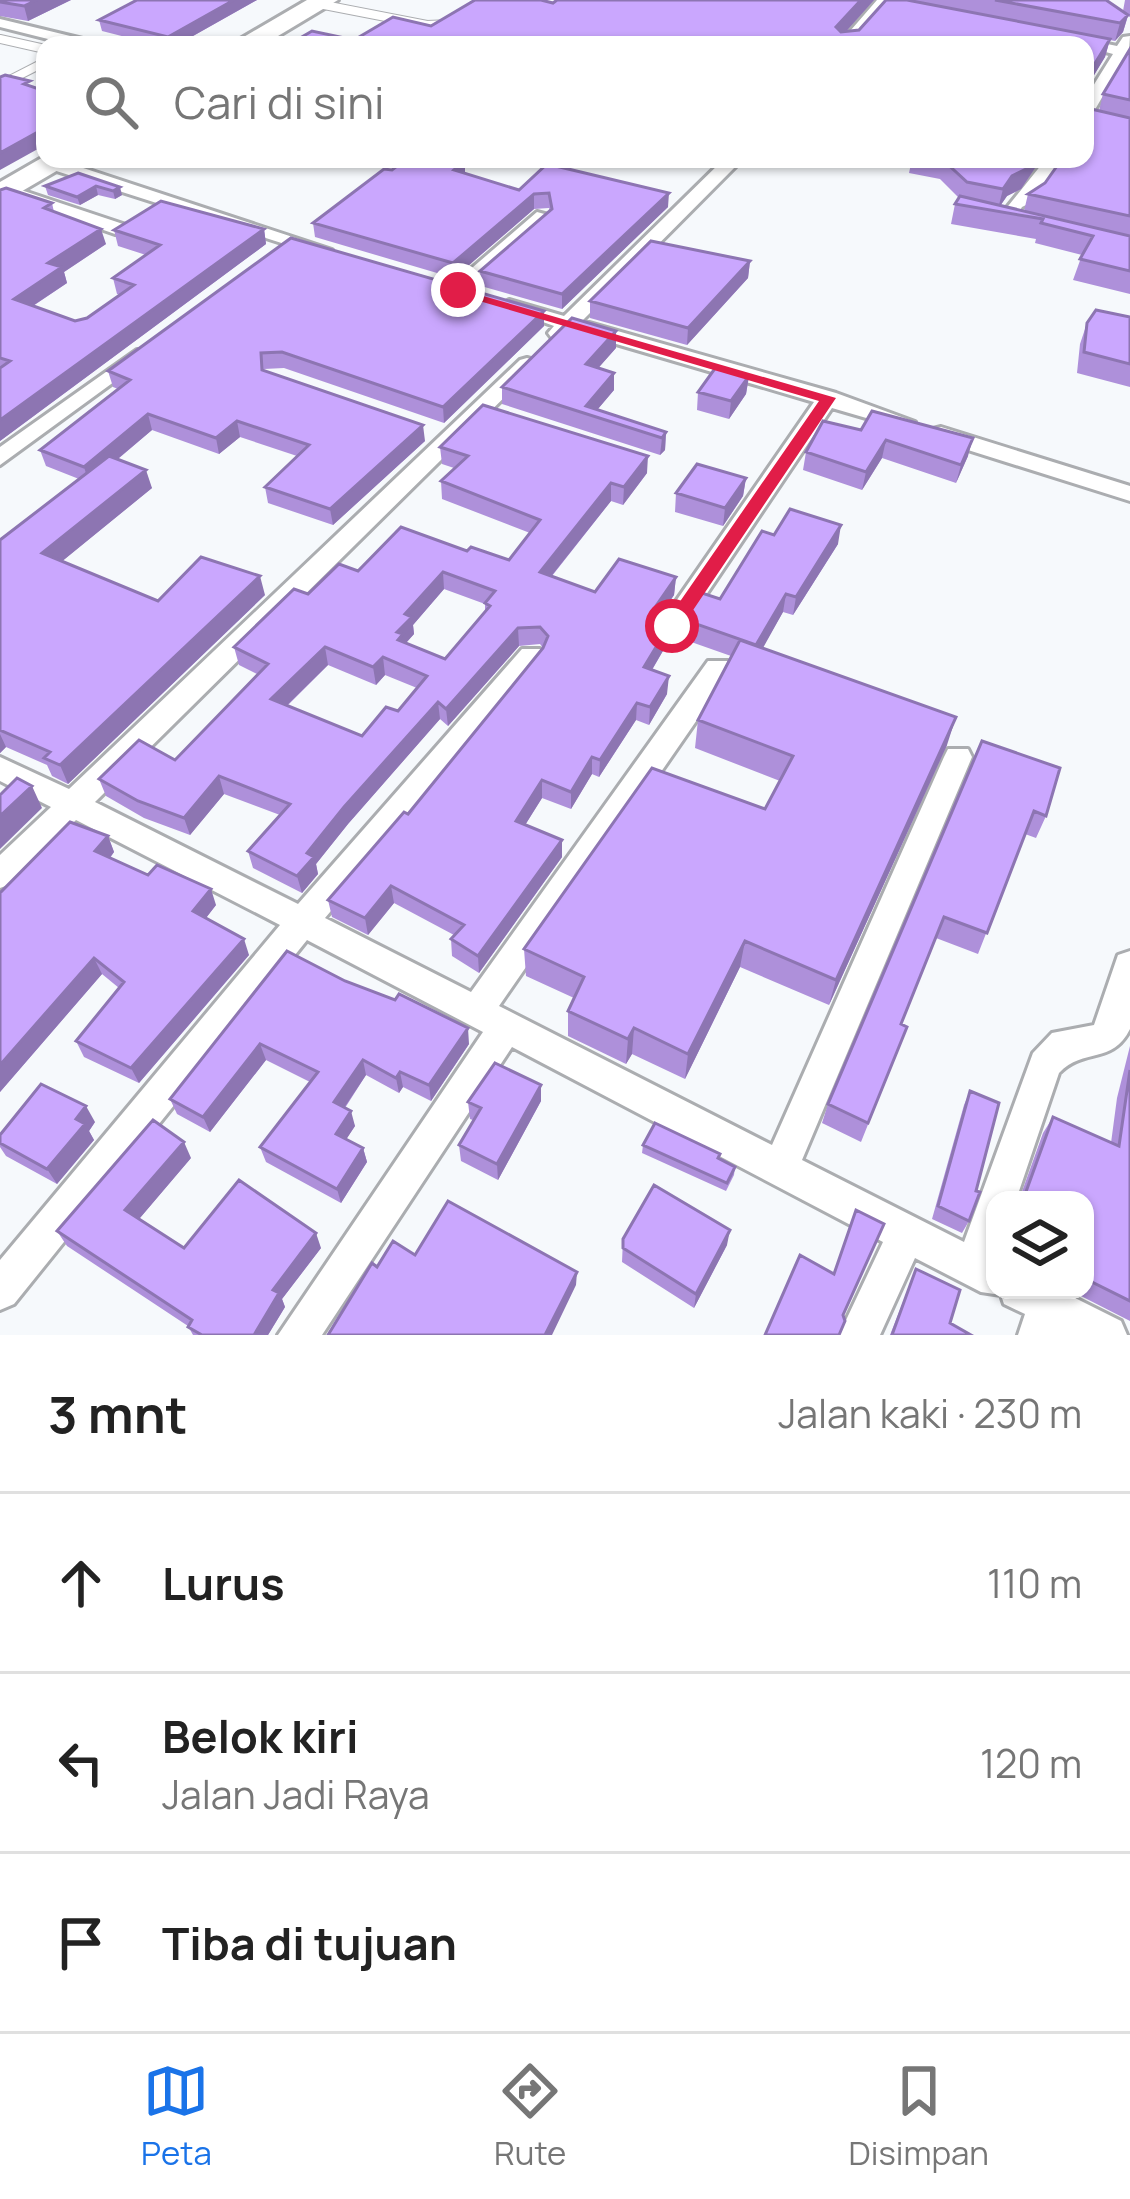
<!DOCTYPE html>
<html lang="id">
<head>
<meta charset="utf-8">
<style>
  body { margin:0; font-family:Manrope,sans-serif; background:#f2f2f2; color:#222 }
  .controls { position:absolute; right:36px; bottom:36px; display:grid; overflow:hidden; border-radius:24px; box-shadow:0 3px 9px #0004 }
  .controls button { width:108px; height:108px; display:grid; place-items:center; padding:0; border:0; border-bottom:3px solid #e0e0e0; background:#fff; color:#222; font:60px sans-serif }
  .stop { position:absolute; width:36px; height:36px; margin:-27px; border:9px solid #e11d48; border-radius:50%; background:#fff }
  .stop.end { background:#e11d48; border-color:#fff; box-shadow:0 3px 12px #0008 }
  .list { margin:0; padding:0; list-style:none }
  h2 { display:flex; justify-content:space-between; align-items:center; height:156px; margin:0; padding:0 48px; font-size:51px }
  h2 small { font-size:39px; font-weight:400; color:#767676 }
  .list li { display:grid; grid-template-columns:78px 1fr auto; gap:36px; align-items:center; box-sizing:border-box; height:180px; padding:0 48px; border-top:3px solid #e0e0e0 }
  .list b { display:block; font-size:45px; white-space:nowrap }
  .list p { margin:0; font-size:39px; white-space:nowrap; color:#767676 }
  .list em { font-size:39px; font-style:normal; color:#767676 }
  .icon { flex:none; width:66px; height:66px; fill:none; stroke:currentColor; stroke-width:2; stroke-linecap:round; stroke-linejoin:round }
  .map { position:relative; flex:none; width:1130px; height:1335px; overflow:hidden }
  .search { position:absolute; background:#fff; box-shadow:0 3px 9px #0004; left:36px; right:36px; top:36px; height:132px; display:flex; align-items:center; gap:30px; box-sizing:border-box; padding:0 42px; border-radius:24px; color:#767676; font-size:45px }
  .sheet { height:696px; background:#fff }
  nav { display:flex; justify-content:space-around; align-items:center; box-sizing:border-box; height:168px; border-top:3px solid #e0e0e0; background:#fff; font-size:33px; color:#767676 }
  nav a { display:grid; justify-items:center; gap:6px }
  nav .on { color:#1a73e8 }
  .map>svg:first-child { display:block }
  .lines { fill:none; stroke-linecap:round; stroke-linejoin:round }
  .service-casing { stroke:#abadb0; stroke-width:10 }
  .minor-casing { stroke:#abadb0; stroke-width:6 }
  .trunk-casing { stroke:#abadb0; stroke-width:6 }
  .service { stroke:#fff; stroke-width:8 }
  .minor { fill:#fff; fill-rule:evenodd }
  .trunk { fill:#fff; fill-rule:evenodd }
  .wall { fill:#ae90da; fill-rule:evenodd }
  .shaded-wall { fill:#8d75b2 }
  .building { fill:#caa7fe; stroke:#8d75b2; stroke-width:3; fill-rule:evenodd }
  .route { fill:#e11d48 }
</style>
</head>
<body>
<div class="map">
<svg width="1130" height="1335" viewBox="0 0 1130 1335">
  <rect width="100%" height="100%" fill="#f6f9fc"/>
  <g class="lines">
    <defs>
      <path id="service" d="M319 4 427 25 450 24
        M0 39 45 49
        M0 85 45 62"/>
      <path id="minor" d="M877 0H892L853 45H838Z
        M0 19 95 42 97 45H72L0 27Z
        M1130 36 1129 51 1093 113 1085 118V99L1113 54 1066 41 1073 37 1117 46 1123 37Z
        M724 159H743L582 321 836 393 915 422 904 429 832 408 681 632H663L659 626 663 620 814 402 572 331 565 337H551L548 333 554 326 499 306 509 300 564 316Z
        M1046 159H1064L1036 200 1022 207 1011 225H999L996 221Z
        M47 160H59L332 250 316 254 47 168Z
        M18 189 129 226 131 230 115 234 12 198 9 194Z
        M537 212 552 216 465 294H451V286Z
        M137 350 144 352V360L0 465V447Z
        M527 358 534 360V368L95 802 298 904 522 649H540L544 656 540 663 325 918 471 992 708 661H728L732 668 728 675 499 1006 772 1145 944 757 948 749H968L972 757 802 1160 964 1242 1033 1053 1052 1033 1094 1025 1118 955 1130 951V1029C1112 1065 1084 1047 1059 1073L1016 1200H995V1290H1059L1121 1321 1127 1335H1018L1025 1314 1004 1304 1001 1295 981 1292 915 1258 880 1335H839L883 1242 512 1047 322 1335H278L483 1032 307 940 14 1304 0 1310V1260L280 925 76 820 11 884 0 888V855L51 807 0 781V757L69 789 520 360Z
        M941 427 1130 486V501L933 439V429Z"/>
      <path id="trunk" d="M307 0H338L263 45H230Z
        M45 156 77 159 0 204V182Z"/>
    </defs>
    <!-- service casing -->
    <use href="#service" class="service-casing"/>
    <!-- minor casing -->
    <use href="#minor" class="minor-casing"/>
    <!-- trunk casing -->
    <use href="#trunk" class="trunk-casing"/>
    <!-- service -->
    <use href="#service" class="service"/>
    <!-- minor -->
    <use href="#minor" class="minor"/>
    <!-- trunk -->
    <use href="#trunk" class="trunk"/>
  </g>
  <!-- wall -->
  <path class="wall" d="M0 0H71L28 21 0 16Z
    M137 0H257L177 45H157L102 31 99 20Z
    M557 0H874L846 31 859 30 886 0H1106L1123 11 1125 0H1130V17L1128 16 1123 32 1115 41 1110 40 1105 57 1086 88 1087 108 1099 111 1103 94 1130 49V294L1073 280 1082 255 1035 243 1036 239 951 224 955 204 959 198 940 179 909 173 912 159H1041L1021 189 1007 196 1000 206 1024 211 1028 194 1085 159V45H288L354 40 553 3Z
    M465 161V173L519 190 668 207 562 309 481 286 480 271 550 211 549 208 534 209 454 278 315 237 313 223 392 170Z
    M78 173 122 195 115 199 98 195 80 205 48 195 45 186Z
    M0 190 52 203 54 212 106 244 64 272 67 283 33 306 75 321 87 318 120 295 117 294 113 278 146 255 118 246 114 230 264 229 266 244 0 441Z
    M291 238 544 326 444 423 284 368 264 369V371L425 441 333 525 268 503 265 487 297 456 240 437 219 454 152 430 118 459 152 488 62 561 158 601 265 595 68 784 52 776 47 765 6 747 0 753V540L79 479 46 466 40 450 118 389 113 387 108 371Z
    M750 261 748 278 687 345 590 318V301Z
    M1130 317V387L1077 373 1080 344 1087 323Z
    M616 348 598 368 614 390 597 410 666 432 665 450 660 455 502 404V387Z
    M749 376 746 394 729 419 697 410 698 392Z
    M823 421 968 456 956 483 882 458 862 490 803 470 806 452Z
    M440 447 647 473 623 505 611 501 552 576 595 592 676 577 674 595 660 616 671 637 652 670 667 694 649 725 636 720 599 777 592 774 571 809 542 798 525 825 562 857 479 973 452 956 451 939 454 935 394 903 368 935 332 917 328 900 408 814 543 648 540 644 519 646 448 726 440 719 348 824 316 864 318 874 302 893 253 868 248 851 280 815 224 794 190 835 144 818 106 796 99 779 175 760 257 674 239 665 234 647 308 594 358 571 467 551 509 560 530 533 442 499 441 481 454 468 442 464ZM444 589 485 604V612L445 659 406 643 414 634 413 625ZM328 665 376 685 385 675 417 688 398 711 362 736 287 706Z
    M746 478 743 496 723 526 675 512 676 493Z
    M774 535 838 544 793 615 783 612 762 648 947 745 829 1005 740 967 685 1079 632 1054 626 1064 568 1036V1011L574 998 526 976 524 949 765 809 780 781 695 748 698 720 731 656 677 637 679 618 720 599Z
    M982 741 1046 816 1036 838 1025 834 978 954 936 938 901 1024 907 1027 861 1142 822 1123 828 1104Z
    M108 836 114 852 110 858 216 905 206 918 249 955 139 1083 84 1057 76 1041 119 988 102 974 0 1092V893Z
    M287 951 469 1044 431 1101 403 1087 399 1093 366 1075 345 1108 355 1126 346 1139 363 1148 367 1162 341 1203 266 1162 260 1147 310 1082 266 1060 210 1132 177 1114 170 1099Z
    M1130 1046V1321L1077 1294 1078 1290H1085V1200H1019L1043 1133 1053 1117 1111 1143 1117 1098Z
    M541 1085V1101L498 1180 461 1161 459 1145 473 1120 470 1119 468 1102Z
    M970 1091 969 1221 962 1233 932 1219 964 1105Z
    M95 1122 89 1131 94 1140 57 1184 6 1156 0 1147V1135Z
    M643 1145 735 1167 734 1175 726 1191 642 1153Z
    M191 1158 139 1219 184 1248H321L282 1299 285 1307 268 1335H193L188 1326 67 1246 57 1231Z
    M623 1239 727 1245 694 1308 622 1262Z
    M916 1269 950 1323 971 1335H890Z"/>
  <!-- shaded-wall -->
  <path class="shaded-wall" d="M37 0H71L28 21 24 6Z
    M234 0H257L177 45H170L168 37Z
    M861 0H874L834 45 836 27Z
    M1128 15 1123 32 1115 41 1120 23Z
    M1110 39 1105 57 1085 90 1086 78Z
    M45 128V145L0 170V153Z
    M1033 159H1041L1021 189 1007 196 998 209 1003 189 1012 176Z
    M465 161V175L454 170Z
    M96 186 98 195 80 205 77 197Z
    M120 187 122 195 115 199 113 191Z
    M669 193 668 207 562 309V294Z
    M534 194V209L454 278 453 263Z
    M101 229 106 244 64 272 67 283 19 315 14 299 48 263Z
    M264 229 266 244 0 441V420Z
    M750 261 748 278 687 345 688 328Z
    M544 311V326L444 423 443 407Z
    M616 331V348L586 382V364Z
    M614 373V390L592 416 586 406Z
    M749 376 746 394 729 419 731 401Z
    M148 414 152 430 89 483 84 467Z
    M237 421 240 437 219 454 216 438Z
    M423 425 425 441 333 525 330 509Z
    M666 432 665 450 660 455 662 438Z
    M973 438 968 456 956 483 961 465Z
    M886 440 882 458 862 490 866 472Z
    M648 456 647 473 623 505 624 487Z
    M146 470 152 488 49 572 42 553Z
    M746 478 743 496 723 526 725 508Z
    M611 483V501L541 589 540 572Z
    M841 525 838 544 793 615 796 597Z
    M443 572 444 589 413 625 414 634 405 644 400 658 397 632 405 614Z
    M260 576 265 595 68 784 60 765Z
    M676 577 674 595 655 623 656 606Z
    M786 594 783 612 754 664 756 645Z
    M673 619 671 637 643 685 644 667Z
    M518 628 519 646 448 726 446 709Z
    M325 647 328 665 275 717 271 699Z
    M383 657 385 675 376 685 373 667Z
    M669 676 667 694 649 725 650 707Z
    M438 702 440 719 348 824 316 864 318 874 302 893 297 876 307 853 344 807Z
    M637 703 636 720 599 777 600 760Z
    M956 717 947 745 829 1005 836 980Z
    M0 734 6 747 0 753Z
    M592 757V774L571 809V792Z
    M219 776 224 794 190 835 184 818Z
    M542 780V798L517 838 516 821Z
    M32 786 42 808 0 849V816Z
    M108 836 114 852 102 868 95 851Z
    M562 840V857L479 973 478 956Z
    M391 886 394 903 368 935 365 918Z
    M211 889 216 905 199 927 193 911Z
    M244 939 249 955 139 1083 131 1068Z
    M745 941 740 967 685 1079 688 1054Z
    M94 958 102 974 0 1092V1065Z
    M468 1028 469 1044 431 1101 429 1085Z
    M634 1028 632 1054 626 1064 628 1039Z
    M260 1044 266 1060 210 1132 203 1117Z
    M363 1060 366 1075 338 1117 334 1102Z
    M400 1072 403 1087 399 1093 396 1078Z
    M541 1085V1101L498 1180 497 1164Z
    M86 1106 95 1122 89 1131 94 1140 57 1184 47 1169 76 1119Z
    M351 1111 355 1126 340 1149 336 1134Z
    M184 1142 191 1158 134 1225 125 1210Z
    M363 1148 367 1162 341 1203 337 1189Z
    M730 1230 727 1245 694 1308 696 1294Z
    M316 1233 321 1248 282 1299 285 1307 268 1335H254L273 1290Z
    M577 1272 576 1285 552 1335H545Z"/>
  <!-- building -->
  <path class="building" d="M0 0H37L24 6 0 2Z
    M137 0H234L168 37 99 20Z
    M475 0H541L553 3 557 0H861L836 27 841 32 859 30 886 0H907L1110 39 1086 78 1087 108 1130 118V216L1028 194 1045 183 1062 159H1085V45H609L592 41 587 45H288L312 31 354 40 393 17 431 26Z
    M995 0H1106L1128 15 1120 23Z
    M1130 49V100L1103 94Z
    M5 75 30 81 24 84 45 91V128L0 153V77Z
    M406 159H457L465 161 454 170 519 190 547 164 669 193 562 294 480 271 552 209 549 193 534 194 453 263 313 223 384 169 392 170Z
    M942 159H1033L1026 169 1012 176 1003 189 967 182Z
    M78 173 120 187 113 191 96 186 77 197 45 186Z
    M6 188 52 203 44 208 101 229 48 263 62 267 14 299 75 321 87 318 134 285 113 278 160 245 114 230 161 201 264 229 0 420V368L10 361 0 358V190Z
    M960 196 1130 236V271L1080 259 1093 236 1041 223 1043 219 955 204Z
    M291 238 544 311 443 407 282 352 261 353 262 370 423 425 330 509 265 487 309 445 237 421 216 438 148 414 84 467 40 450 130 380 108 371Z
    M651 241 750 261 688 328 590 301Z
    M1096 310 1130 317V364L1084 352 1087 323Z
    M572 318 616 331 586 364 614 373 586 406 666 432 662 438 502 387Z
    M716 367 749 376 731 401 698 392Z
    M483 405 648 456 624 487 611 483 540 572 595 592 619 559 676 577 656 606 661 617 673 619 644 667 669 676 650 707 637 703 600 760 592 757 571 792 542 780 516 821 562 840 478 956 451 939 464 925 391 886 365 918 328 900 404 812 408 814 543 648 548 636 540 627 518 628 446 709 438 702 344 807 307 853 314 857 297 876 248 851 290 804 219 776 184 818 138 801 99 779 139 740 175 760 268 664 234 647 294 589 308 594 339 564 358 571 401 527 467 551 471 547 509 560 540 520 441 481 468 456 440 447ZM443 572 495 591 485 603 490 606 445 659 398 640 403 634 397 632 412 617 405 614ZM325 647 373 667 383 657 427 676 398 711 386 707 362 736 271 699Z
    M872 411 973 438 961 465 886 440 866 472 806 452 823 421 861 430Z
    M109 456 146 470 42 553 158 601 201 557 260 576 60 765 44 758 50 752 0 730V540Z
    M697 464 746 478 725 508 676 493Z
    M790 509 841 525 796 597 786 594 756 645 679 618 686 616 702 593 720 599 762 531 774 535Z
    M740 640 956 717 836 980 745 941 688 1054 634 1028 628 1039 568 1011 584 977 524 949 652 768 765 809 793 756 698 720Z
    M982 741 1060 768 1046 816 1034 811 987 933 944 917 901 1024 907 1027 868 1123 828 1104Z
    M17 778 32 786 0 816V795Z
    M70 822 108 836 95 851 148 875 157 865 211 889 193 911 244 939 131 1068 76 1041 124 982 94 958 0 1065V893Z
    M287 951 345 981 395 1000 399 994 468 1028 429 1085 400 1072 396 1078 363 1060 334 1102 351 1111 336 1134 363 1148 337 1189 260 1147 318 1072 260 1044 203 1117 170 1099Z
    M495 1063 541 1085 497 1164 459 1145 481 1108 468 1102Z
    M1130 1070V1301L1088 1280 1090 1275 1085 1274V1200H1023L1053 1117 1119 1146Z
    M41 1084 86 1106 76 1119 85 1124 47 1169 0 1143V1135Z
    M970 1091 999 1103 976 1191 980 1192 969 1221 938 1206Z
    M153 1120 184 1142 125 1210 184 1248 239 1180 316 1233 273 1290 279 1293 254 1335H202L188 1327 192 1320 57 1231Z
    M655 1123 720 1154 718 1158 735 1167 727 1183 643 1145Z
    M654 1185 730 1230 696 1294 623 1248V1239Z
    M448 1201 577 1272 545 1335H328L372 1263 377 1267 393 1241 415 1255Z
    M856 1210 884 1224 843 1315 845 1321 839 1335H765L800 1255 834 1274Z
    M916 1269 960 1290 950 1323 971 1335H892Z"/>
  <!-- route -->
  <path class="route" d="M452 287 836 398 679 631H665L663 626 819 401 452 293Z"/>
</svg>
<div class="controls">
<button><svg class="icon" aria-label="layers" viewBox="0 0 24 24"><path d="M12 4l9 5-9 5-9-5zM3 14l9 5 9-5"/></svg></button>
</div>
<div class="stop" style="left:672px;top:626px"></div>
<div class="stop end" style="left:458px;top:290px"></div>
<div class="search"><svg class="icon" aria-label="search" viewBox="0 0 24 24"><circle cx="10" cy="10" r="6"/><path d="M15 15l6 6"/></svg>Cari di sini</div>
</div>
<section class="sheet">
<h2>3 mnt<small>Jalan kaki · 230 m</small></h2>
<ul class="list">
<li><svg class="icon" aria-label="ahead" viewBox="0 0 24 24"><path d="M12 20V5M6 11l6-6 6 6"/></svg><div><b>Lurus</b></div><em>110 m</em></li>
<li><svg class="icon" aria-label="left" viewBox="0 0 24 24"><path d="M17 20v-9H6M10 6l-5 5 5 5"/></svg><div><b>Belok kiri</b><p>Jalan Jadi Raya</p></div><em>120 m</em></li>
<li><svg class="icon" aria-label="arrive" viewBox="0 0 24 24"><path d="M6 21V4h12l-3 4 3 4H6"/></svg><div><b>Tiba di tujuan</b></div></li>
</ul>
</section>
<nav>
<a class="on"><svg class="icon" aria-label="map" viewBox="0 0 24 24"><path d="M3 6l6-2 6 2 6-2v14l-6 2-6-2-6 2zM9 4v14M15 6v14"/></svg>Peta</a>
<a><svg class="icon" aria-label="directions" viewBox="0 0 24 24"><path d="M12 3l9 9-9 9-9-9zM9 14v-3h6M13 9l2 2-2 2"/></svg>Rute</a>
<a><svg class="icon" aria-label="saved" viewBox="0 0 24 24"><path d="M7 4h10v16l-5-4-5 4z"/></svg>Disimpan</a>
</nav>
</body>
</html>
